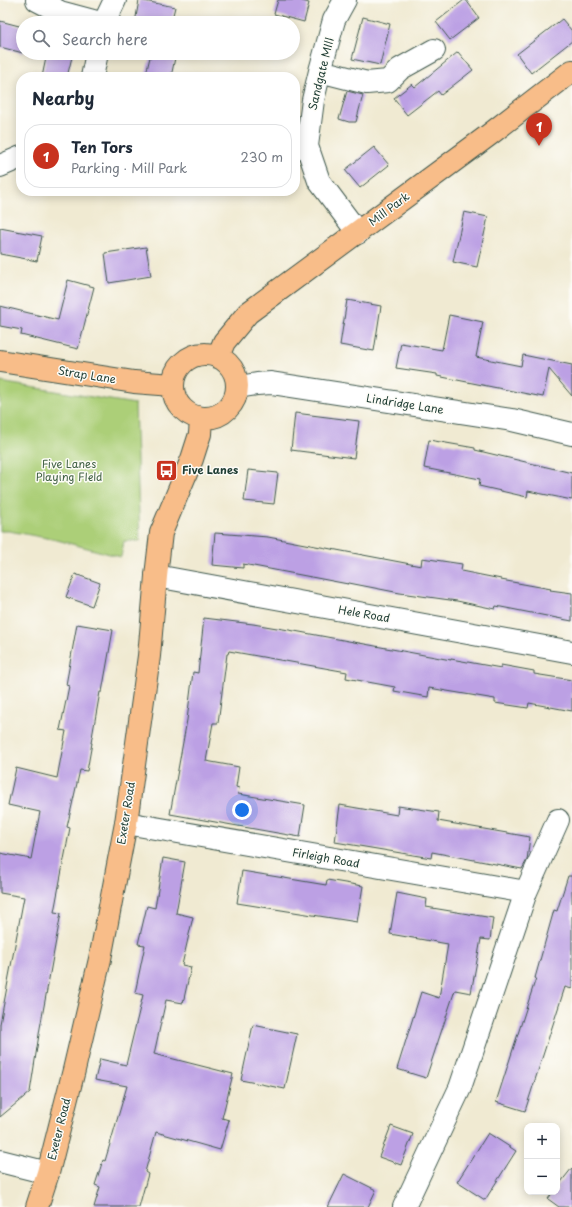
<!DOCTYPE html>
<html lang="en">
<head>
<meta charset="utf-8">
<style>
  body { margin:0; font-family:"Playpen Sans",sans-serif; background:#f2f2f3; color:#1f2937 }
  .controls { position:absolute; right:12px; bottom:12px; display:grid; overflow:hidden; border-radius:8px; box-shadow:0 2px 10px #0003 }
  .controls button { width:36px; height:36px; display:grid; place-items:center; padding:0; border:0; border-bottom:1px solid #e0e1e3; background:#fff; color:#1f2937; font:20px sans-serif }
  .you { position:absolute; left:242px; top:810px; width:14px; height:14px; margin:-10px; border:3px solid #fff; border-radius:50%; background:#1a73e8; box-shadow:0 0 0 6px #1a73e833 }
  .badge { display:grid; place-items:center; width:26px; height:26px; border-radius:50%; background:#c8321e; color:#fff; font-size:13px; font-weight:700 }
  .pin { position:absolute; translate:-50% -33px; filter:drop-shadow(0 1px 2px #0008) }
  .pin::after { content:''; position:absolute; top:21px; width:14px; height:12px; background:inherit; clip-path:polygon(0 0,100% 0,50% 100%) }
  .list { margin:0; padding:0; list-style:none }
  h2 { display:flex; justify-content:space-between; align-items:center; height:52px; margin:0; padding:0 16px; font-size:17px }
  h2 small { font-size:13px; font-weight:400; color:#747a83 }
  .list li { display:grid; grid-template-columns:26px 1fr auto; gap:12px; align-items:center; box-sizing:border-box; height:64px; margin:0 8px 8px; padding:0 8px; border:1px solid #e0e1e3; border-radius:16px }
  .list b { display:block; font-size:15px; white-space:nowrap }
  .list p { margin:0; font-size:13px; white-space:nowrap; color:#747a83 }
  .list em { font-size:13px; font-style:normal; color:#747a83 }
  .icon { flex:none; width:22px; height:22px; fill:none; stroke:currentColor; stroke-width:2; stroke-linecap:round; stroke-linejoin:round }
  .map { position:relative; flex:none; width:572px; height:1207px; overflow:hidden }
  .search { position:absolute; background:#fff; box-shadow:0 2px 10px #0003; left:16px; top:16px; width:284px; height:44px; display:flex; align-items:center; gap:10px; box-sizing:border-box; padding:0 14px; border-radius:22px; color:#747a83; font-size:15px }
  .panel { position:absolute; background:#fff; box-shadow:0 2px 10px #0003; left:16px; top:72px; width:284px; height:124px; border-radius:16px }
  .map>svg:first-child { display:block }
  .green { fill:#accf78; stroke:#668656 }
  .building { fill:#bca0e4 }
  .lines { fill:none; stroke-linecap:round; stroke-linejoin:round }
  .minor-casing { stroke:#3e574c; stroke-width:24 }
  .major-casing { stroke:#3e574c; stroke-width:24 }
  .minor { stroke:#fff; stroke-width:22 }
  .major { stroke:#f8bd89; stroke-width:22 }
  .labels { text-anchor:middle; stroke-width:3; stroke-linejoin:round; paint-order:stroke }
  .street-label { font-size:11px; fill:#1f3d34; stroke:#fdfcf7 }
  .park-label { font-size:11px; fill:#426245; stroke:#fdfcf7 }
  .poi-label { font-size:11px; font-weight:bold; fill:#1f3d34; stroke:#fdfcf7; text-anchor:start }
</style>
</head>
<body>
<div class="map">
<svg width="572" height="1207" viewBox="0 0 572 1207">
  <rect width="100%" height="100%" fill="#fdfcf7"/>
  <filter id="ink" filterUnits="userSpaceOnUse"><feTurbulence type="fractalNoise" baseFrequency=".025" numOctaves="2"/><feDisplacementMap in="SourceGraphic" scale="8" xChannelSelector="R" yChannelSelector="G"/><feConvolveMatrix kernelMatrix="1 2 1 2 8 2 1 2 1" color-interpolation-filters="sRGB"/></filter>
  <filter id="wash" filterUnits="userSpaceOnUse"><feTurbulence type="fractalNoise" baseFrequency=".012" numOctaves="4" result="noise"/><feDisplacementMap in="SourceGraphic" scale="16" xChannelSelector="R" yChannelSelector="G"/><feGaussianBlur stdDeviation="0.9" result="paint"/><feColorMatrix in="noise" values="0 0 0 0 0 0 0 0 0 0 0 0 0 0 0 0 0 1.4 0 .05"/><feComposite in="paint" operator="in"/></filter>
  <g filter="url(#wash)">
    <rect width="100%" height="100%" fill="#f0ead2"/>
    <!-- green -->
    <path class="green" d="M0 382 135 404 140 541H124L121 557 57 540 9 531H0Z"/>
    <g id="blocks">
      <!-- building -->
      <path class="building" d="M139 0 175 7 171 23H135Z
        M278 0H299L309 3 304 22 274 14Z
        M464 0H466L479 18 450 40 436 22Z
        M363 17 390 24 380 65 352 59Z
        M562 19 572 31V41L531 73 517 54Z
        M0 21 23 27V53L0 47Z
        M458 52 473 70 441 95 438 91 407 115 394 98 412 84 415 87Z
        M47 53H73L67 77H42Z
        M151 53H176L171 77H159L146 74Z
        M347 91 363 95 356 122H349L339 119Z
        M374 147 389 165 360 188 345 170Z
        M464 212 488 217 477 267 453 262Z
        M0 228 42 236 37 261 0 254Z
        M146 247 151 276 109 283 105 253Z
        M68 280 94 287 78 349 21 335 22 330 0 326V306L58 320Z
        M347 300 381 306 374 351 340 345Z
        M449 315 483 322 476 357 521 366 523 355 572 365V396L549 369 543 397 437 376V374L396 368 401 343 442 350Z
        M295 413 359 421 354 458 291 450Z
        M429 440 475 448V450L572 473V500L528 491 527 497 479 486 480 479 424 468Z
        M248 470 278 473 274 504 244 501Z
        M215 533 268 537 421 566 422 558 462 564 461 571 501 579V580L551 589 550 590 572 593V621L496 606 495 609 457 601 400 593 349 583 348 584 243 564V568L212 565Z
        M75 574 100 583 92 606 66 597Z
        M204 618 253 624 289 630 451 660V659L501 668V665L534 671V674L572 680V711L529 703 528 708 495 703V699L429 688 428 697 394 691 395 687 346 678 347 672 229 651 228 654H227L218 723H213L206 761 239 767 236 787 239 788 238 794 305 805 300 837 170 814 187 720 193 672 198 673Z
        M77 624 113 630 102 692H100L91 743H92L87 771 80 770 67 827 70 828 54 912 61 913 40 1028 30 1092 0 1117V1024L24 897 0 893V853L31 859 40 812 8 805 16 768 57 778 66 731 60 730 69 686 66 685Z
        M340 805 397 815 398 806 439 812 438 821 530 837 527 860 522 869 432 852 431 858 335 842Z
        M163 858 185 862 176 913 193 917 182 965 191 967 183 1003 166 1000 154 1054 233 1074 222 1118 229 1120 220 1150 156 1132 145 1172 148 1174 139 1207H94L100 1187 95 1185 103 1160 105 1161 127 1086 95 1080 100 1059 126 1065 143 995 135 993 145 945 138 944 147 906 155 908Z
        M242 871 326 885 327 880 363 886 357 922 237 903Z
        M568 876H572V989L565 987 525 1111 496 1102 536 978H535L554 910 557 911Z
        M397 893 427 899 426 907 493 918 490 940 481 939 471 993 455 990 426 1078 397 1069 421 992 439 998 448 944 390 934Z
        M253 1025 297 1034 285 1089 241 1080Z
        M391 1126 413 1134 401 1165 379 1157Z
        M488 1133 516 1151 485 1200 457 1182Z
        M572 1168V1207H559L548 1199 553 1192H557V1187Z
        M344 1174 376 1190 368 1207H328Z"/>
    </g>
  </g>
  <g filter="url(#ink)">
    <use href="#blocks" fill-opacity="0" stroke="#3e574c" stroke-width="1"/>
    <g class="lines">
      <defs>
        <path id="minor" d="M37 0 60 12 101 23
          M345 0 334 20 320 71 313 100 307 146 319 181 358 233
          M104 23 115 0
          M320 71 367 83 388 81 400 69 434 50
          M92 77 97 53
          M0 166 21 157
          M238 387 257 384 271 383 512 420 572 434
          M156 576 572 652
          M126 823 526 892
          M0 1161 48 1173
          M404 1207 460 1088 526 892 558 820"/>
        <path id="major" d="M173 386a32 32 0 1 1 64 0a32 32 0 1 1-64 0Z
          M218 357 224 342 248 313 489 135 572 71
          M0 361 134 382 173 385
          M37 1207 48 1173 74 1070 100 959 126 823 149 656 156 576 161 533 192 459 200 434 201 418"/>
      </defs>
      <!-- minor casing -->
      <use href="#minor" class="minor-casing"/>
      <!-- major casing -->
      <use href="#major" class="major-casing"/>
      <!-- minor -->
      <use href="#minor" class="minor"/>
      <!-- major -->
      <use href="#major" class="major"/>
    </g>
  </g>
  <!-- icons -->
  <defs>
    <symbol id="bus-square" viewBox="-11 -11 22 22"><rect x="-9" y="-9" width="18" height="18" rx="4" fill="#c8321e" stroke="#fdfcf7"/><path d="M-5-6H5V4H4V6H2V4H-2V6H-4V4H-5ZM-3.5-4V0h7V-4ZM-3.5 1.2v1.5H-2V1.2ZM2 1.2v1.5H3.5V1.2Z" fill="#fff"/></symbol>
  </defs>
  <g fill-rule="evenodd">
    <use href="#bus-square" x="154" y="458" width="25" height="25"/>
  </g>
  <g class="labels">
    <!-- street labels -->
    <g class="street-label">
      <text transform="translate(321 74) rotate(-76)" y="4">Sandgate MIll</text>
      <text transform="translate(389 209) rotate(-37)" y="4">Mill Park</text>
      <text transform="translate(87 375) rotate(9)" y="4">Strap Lane</text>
      <text transform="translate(405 404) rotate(9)" y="4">Lindridge Lane</text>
      <text transform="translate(364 614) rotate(10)" y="4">Hele Road</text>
      <text transform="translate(126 813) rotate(-81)" y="4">Exeter Road</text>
      <text transform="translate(326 858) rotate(10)" y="4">Firleigh Road</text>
      <text transform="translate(59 1129) rotate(-76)" y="4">Exeter Road</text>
    </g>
    <!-- park labels -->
    <g class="park-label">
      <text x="69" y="468">Five Lanes<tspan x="69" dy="13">Playing FIeld</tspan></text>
    </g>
    <!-- poi labels -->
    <g class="poi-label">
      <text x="182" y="474">Five Lanes</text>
    </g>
  </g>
</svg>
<div class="controls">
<button>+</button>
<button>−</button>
</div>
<div class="you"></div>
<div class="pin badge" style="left:539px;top:146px">1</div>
<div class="search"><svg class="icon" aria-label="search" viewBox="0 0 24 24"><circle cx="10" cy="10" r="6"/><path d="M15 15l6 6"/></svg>Search here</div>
<section class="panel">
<h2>Nearby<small></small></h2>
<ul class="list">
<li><span class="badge">1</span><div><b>Ten Tors</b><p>Parking · Mill Park</p></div><em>230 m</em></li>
</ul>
</section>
</div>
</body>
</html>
